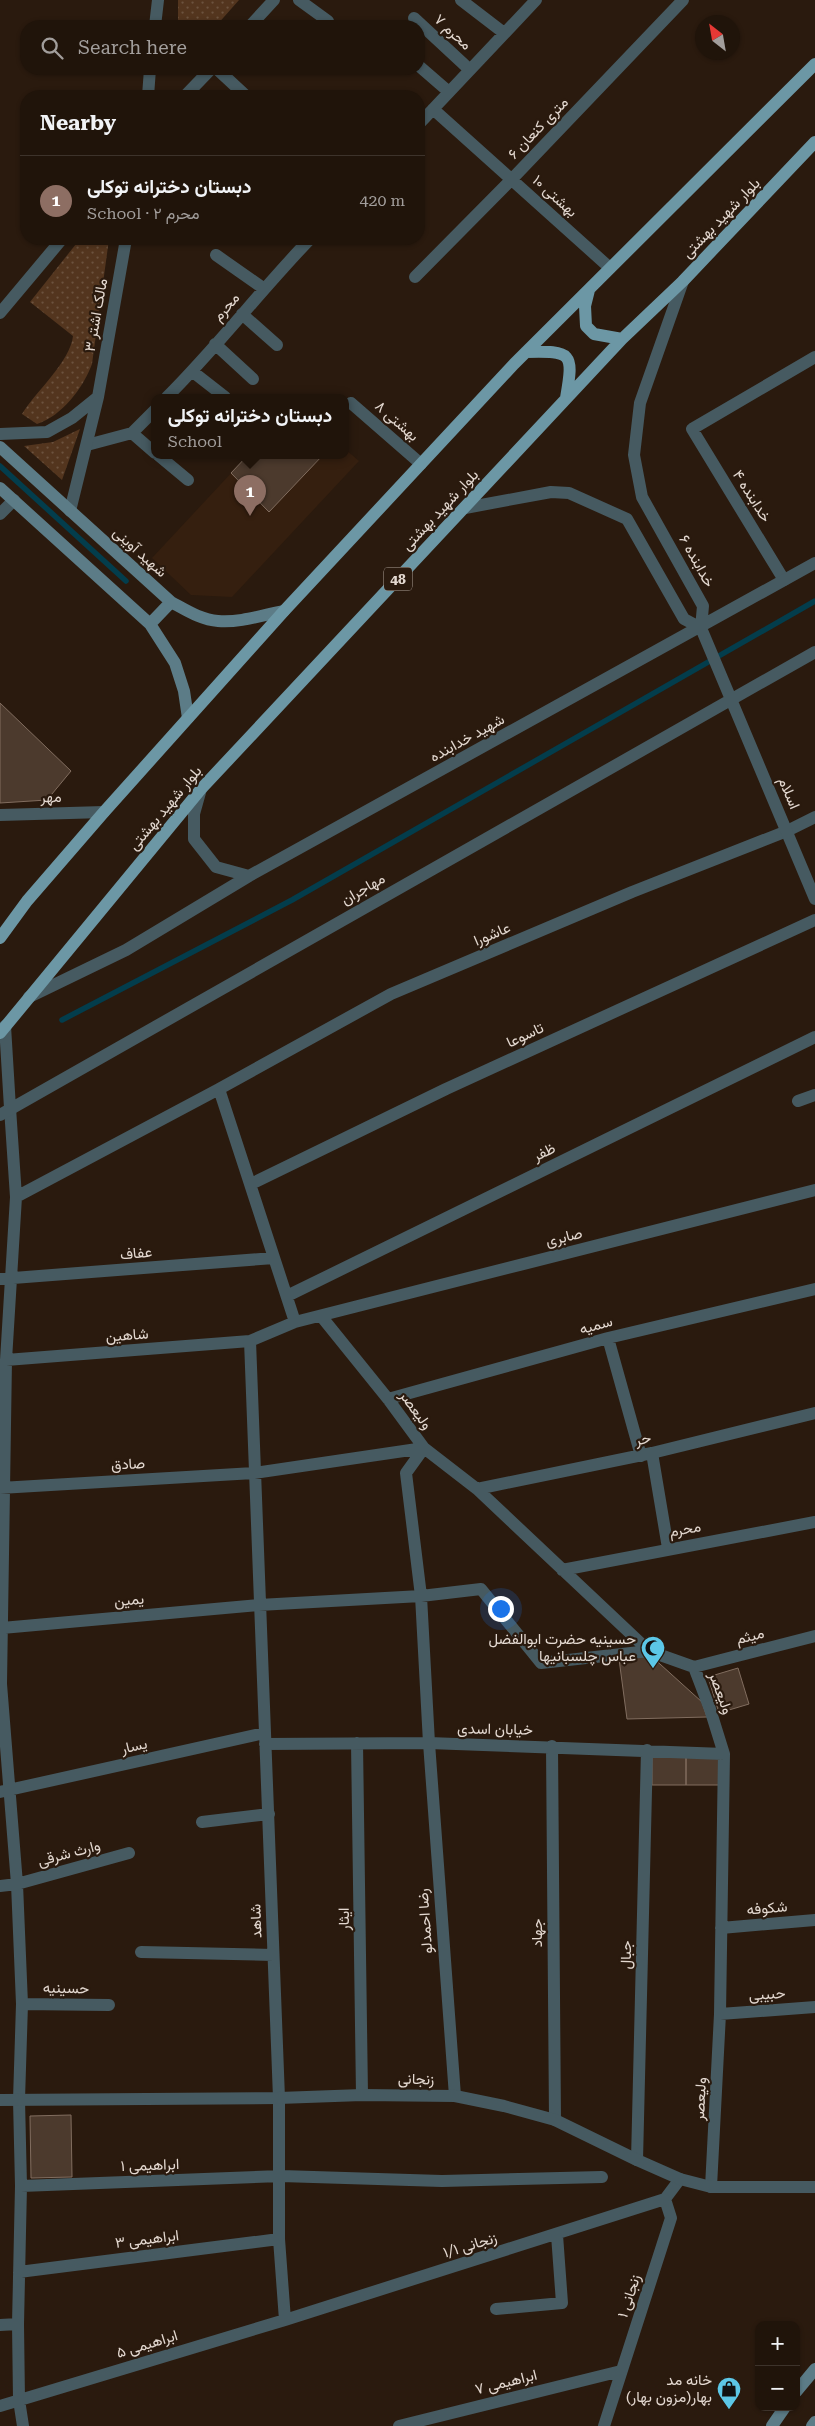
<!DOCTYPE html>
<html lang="en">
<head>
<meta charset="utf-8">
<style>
  body { margin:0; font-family:"Roboto Serif",Vazirmatn,serif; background:#281d13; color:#f1f3f6 }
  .controls { position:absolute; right:15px; bottom:15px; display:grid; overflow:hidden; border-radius:10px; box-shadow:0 1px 4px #0004 }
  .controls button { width:45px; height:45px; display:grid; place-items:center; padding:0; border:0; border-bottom:1px solid #3d332b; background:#20140a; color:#f1f3f6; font:25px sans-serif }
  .compass { position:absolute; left:695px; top:15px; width:45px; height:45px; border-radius:50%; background:#20140a; box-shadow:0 1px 4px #0004; rotate:329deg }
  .you { position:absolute; left:500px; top:1608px; width:18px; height:18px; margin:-12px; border:4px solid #fff; border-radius:50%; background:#1a73e8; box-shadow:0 0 0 8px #1a73e833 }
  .badge { display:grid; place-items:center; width:32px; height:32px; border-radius:50%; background:#db2777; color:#fff; font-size:16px; font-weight:700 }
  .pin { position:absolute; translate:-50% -41px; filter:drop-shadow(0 1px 2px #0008) }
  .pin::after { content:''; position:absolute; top:26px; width:18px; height:15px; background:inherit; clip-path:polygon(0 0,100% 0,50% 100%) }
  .popup { position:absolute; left:151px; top:394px; width:198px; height:65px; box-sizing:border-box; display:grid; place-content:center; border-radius:10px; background:#20140a; filter:drop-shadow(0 1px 4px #0005); font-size:16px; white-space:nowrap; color:#a29e9c }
  .popup b { font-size:19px; color:#f1f3f6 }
  .popup::after { content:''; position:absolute; left:50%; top:100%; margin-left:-10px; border:10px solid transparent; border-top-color:#20140a }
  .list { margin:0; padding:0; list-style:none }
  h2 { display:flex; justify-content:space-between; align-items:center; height:65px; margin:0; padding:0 20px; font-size:21px }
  h2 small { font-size:16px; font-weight:400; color:#a29e9c }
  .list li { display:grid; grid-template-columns:32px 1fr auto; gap:15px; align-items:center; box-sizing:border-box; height:90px; padding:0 20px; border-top:1px solid #3d332b }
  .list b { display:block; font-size:19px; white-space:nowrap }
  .list p { margin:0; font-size:16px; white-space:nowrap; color:#a29e9c }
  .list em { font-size:16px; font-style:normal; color:#a29e9c }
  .icon { flex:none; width:28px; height:28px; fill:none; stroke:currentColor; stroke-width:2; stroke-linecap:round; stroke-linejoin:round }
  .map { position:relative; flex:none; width:815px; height:2426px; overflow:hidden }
  .search { position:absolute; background:#20140a; box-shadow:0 1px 4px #0004; left:20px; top:20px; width:405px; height:55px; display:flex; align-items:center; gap:12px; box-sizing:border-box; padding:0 18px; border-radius:20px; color:#a29e9c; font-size:19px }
  .panel { position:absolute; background:#20140a; box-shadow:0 1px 4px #0004; left:20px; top:90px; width:405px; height:155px; border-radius:20px }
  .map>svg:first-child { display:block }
  .built { fill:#351f0f }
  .grass { fill:url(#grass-dots) }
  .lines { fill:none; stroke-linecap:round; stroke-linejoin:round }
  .stream { stroke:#033d4c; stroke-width:5.5 }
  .building { fill:#4c3a2d; stroke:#816d5f }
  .minor { stroke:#465a61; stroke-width:12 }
  .tertiary { stroke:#465a61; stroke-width:12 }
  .secondary { stroke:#5c7c87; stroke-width:12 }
  .primary { stroke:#6c97a5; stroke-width:12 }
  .labels { text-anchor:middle; stroke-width:4.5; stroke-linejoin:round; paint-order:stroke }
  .shield { fill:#2a1a0e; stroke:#aca096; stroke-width:1 }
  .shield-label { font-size:14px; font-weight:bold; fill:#e4d9d1 }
  .street-label { font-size:15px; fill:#e4d9d1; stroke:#2a1a0e }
  .poi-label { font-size:15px; fill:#e4d9d1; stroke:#2a1a0e; text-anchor:end }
</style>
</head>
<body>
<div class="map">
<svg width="815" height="2426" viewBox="0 0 815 2426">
  <defs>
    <pattern id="grass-dots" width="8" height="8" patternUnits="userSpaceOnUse" patternTransform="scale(1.25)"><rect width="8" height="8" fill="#53351e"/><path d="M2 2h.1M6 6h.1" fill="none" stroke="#6c523e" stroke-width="1.8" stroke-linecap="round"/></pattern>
  </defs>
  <rect width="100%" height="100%" fill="#2a1a0e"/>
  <!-- built -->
  <path class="built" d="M345 449 359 461 232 597 191 595 152 558 248 455H345Z"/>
  <!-- grass -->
  <path class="grass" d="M178 0H239L216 26H178Z
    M80 239H109L92 364C83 388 62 416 37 424L22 414C37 390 70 362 73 336L30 302Z
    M80 429 62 480 24 446 53 442Z"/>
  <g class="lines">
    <!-- stream -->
    <path class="stream" d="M0 466 126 581
      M62 1020 292 900 815 601"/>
  </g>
  <!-- building -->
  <path class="building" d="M248 455H323L269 512 231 473Z
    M0 703 71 771 47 800 0 803Z
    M650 1655 702 1702 707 1717 627 1719 619 1659Z
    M738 1668 749 1704 719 1713 708 1677Z
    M652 1754H686V1785H652Z
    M686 1754 721 1756 720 1785H686Z
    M71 2115 72 2177 31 2178 30 2116Z"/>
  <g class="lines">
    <!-- minor -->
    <path class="minor" d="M299 0 328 21
      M461 0 504 33
      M414 18 470 70
      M250 26 274 0
      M419 66 449 92
      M217 69 246 96
      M185 96 211 69
      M433 109 610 268
      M419 124 536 0
      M216 255 263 288
      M415 277 512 179 683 0
      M0 313 62 239
      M242 314 277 345
      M215 344 253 379
      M193 372 225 397
      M167 397C217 347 261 290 310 239
      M351 403 421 464
      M132 433 155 453
      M87 445 132 433 155 410
      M158 455 188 480
      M784 580 692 429 815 357
      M219 1089 391 994 632 892 787 831 815 817
      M798 1101 815 1095
      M10 1108 16 1197 6 1360 1 1684 17 1884 22 2004 19 2100 21 2186 18 2324 19 2400 23 2426
      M251 1184 446 1089 815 920
      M16 1197 219 1089 295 1322
      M0 1279 274 1258
      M287 1296 815 1037
      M321 1316 388 1399 424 1448 477 1489 649 1651 694 1667 710 1709 724 1754 720 2014 711 2187
      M608 1338 641 1456
      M250 1341 279 2098V2239L285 2320
      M6 1360 250 1341 295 1322 815 1190
      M388 1399 608 1338 815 1289
      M424 1448 406 1473 421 1596 429 1743 455 2096
      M652 1453 668 1548
      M0 1488 254 1473 424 1448
      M477 1489 652 1453 815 1413
      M562 1570 815 1522
      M2 1628 259 1605 421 1596 481 1589 541 1663 649 1651
      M694 1667 815 1636
      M357 1743 362 2095
      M265 1744 429 1743 724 1754
      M552 1746 555 2120
      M0 1792 264 1733
      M202 1822 269 1814
      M0 1886 17 1884 129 1853
      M721 1928 815 1920
      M141 1952 273 1955
      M22 2004 109 2005
      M720 2014 815 2007
      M637 2160 647 1750
      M21 2186 281 2176 442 2181 602 2177
      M19 2272 279 2239
      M496 2309 562 2303 557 2235
      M0 2325 18 2324
      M0 2406 285 2320 665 2199
      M399 2426 621 2371
      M604 2426 671 2218 665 2199 680 2179"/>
    <!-- tertiary -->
    <path class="tertiary" d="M155 26 158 0
      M148 96 150 69
      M683 281 640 403 634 455 642 497 703 606 701 628 815 899
      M0 434 47 432 72 418 98 397
      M465 508 551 492 569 493 627 519 684 619 701 628
      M70 511 98 397 126 239
      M0 514 14 500
      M201 789 194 814V839L216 867 249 876
      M0 815 104 812
      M29 997 126 950 249 876 815 563
      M5 1026 10 1108
      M0 1115 815 652
      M0 2100 279 2098 362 2095 455 2096 504 2106 555 2120 637 2160 680 2179 711 2187H815"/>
    <!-- secondary -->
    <path class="secondary" d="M0 447 171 602C186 610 201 620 218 621 239 623 263 615 284 611
      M0 488 150 624 175 663 184 691 188 718
      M150 624 171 602
      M796 2392 815 2369
      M772 2426 785 2407
      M812 2426 815 2422"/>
    <!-- primary -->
    <path class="primary" d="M589 290 585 306 586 326 594 334 622 339
      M526 352C572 351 574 352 566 398
      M0 938 27 901 104 812 284 611 514 364 815 64
      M0 1033 201 789 622 339 683 281 815 142"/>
  </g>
  <!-- icons -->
  <defs>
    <symbol id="mosque-pin" viewBox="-11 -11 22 30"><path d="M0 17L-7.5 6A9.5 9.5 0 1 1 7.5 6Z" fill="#5cc7e7" stroke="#2a1a0e"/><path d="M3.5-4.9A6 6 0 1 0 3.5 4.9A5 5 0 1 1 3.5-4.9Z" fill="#111"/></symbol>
    <symbol id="shop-pin" viewBox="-11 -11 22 30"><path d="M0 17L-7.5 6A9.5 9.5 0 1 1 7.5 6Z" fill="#5cc7e7" stroke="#2a1a0e"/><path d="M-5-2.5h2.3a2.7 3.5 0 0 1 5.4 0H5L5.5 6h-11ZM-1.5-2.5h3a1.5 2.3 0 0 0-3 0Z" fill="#111"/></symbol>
  </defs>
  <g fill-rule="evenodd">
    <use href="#mosque-pin" x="639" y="1634" width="28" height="38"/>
    <use href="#shop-pin" x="715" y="2375" width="28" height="38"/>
  </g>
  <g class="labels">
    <!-- shield labels -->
    <rect class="shield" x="384" y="567.5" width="28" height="23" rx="4"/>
    <g class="shield-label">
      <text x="398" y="584">48</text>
    </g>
    <!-- street labels -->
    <g class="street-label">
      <text transform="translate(453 32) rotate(43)" y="5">محرم ۷</text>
      <text transform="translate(538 128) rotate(-46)" y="5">۶ متری کنعان</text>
      <text transform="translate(555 196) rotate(42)" y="5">بهشتی ۱۰</text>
      <text transform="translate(721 218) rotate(-46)" y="5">بلوار شهید بهشتی</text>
      <text transform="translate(226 307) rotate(-49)" y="5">محرم</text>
      <text transform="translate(96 315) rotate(-80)" y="5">مالک اشتر ۳</text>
      <text transform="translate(397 421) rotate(41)" y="5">بهشتی ۸</text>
      <text transform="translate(752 496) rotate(58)" y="5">خدابنده ۴</text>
      <text transform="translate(440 510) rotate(-47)" y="5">بلوار شهید بهشتی</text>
      <text transform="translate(140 552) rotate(42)" y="5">شهید آوینی</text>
      <text transform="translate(697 561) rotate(61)" y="5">خدابنده ۶</text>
      <text transform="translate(467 738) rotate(-29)" y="5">شهید خدابنده</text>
      <text transform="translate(789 793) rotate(67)" y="5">اسلام</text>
      <text transform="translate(51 797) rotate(-2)" y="5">مهر</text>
      <text transform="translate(165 808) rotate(-50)" y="5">بلوار شهید بهشتی</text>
      <text transform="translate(363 889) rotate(-30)" y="5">مهاجران</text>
      <text transform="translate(492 934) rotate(-23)" y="5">عاشورا</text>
      <text transform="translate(525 1035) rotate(-25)" y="5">تاسوعا</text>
      <text transform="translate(544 1152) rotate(-26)" y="5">ظفر</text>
      <text transform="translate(564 1237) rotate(-14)" y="5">صابری</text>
      <text transform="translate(136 1253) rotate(-5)" y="5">عفاف</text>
      <text transform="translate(596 1325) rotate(-15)" y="5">سمیه</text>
      <text transform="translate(127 1335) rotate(-4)" y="5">شاهین</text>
      <text transform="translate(416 1410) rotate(54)" y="5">ولیعصر</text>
      <text transform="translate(643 1439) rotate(-12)" y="5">حر</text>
      <text transform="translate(128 1464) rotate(-3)" y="5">صادق</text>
      <text transform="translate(685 1529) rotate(-10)" y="5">محرم</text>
      <text transform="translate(129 1600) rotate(-5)" y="5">یمین</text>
      <text transform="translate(750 1636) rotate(-14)" y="5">میثم</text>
      <text transform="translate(721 1693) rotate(70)" y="5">ولیعصر</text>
      <text transform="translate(495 1729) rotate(1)" y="5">خیابان اسدی</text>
      <text transform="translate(134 1746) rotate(-13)" y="5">یسار</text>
      <text transform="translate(69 1853) rotate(-15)" y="5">وارث شرقی</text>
      <text transform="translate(767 1908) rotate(-5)" y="5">شکوفه</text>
      <text transform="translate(344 1919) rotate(-91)" y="5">ایثار</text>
      <text transform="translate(256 1921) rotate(-92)" y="5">شاهد</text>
      <text transform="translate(425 1921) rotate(-94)" y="5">رضا احمدلو</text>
      <text transform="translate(537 1933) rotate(-90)" y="5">جهاد</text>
      <text transform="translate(626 1955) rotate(-89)" y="5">جبال</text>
      <text transform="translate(66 1988) rotate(1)" y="5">حسینیه</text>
      <text transform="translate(767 1994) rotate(-4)" y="5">حبیبی</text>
      <text transform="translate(416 2079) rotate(1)" y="5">زنجانی</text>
      <text transform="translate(700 2099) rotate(-87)" y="5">ولیعصر</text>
      <text transform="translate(150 2165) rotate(-2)" y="5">ابراهیمی ۱</text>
      <text transform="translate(147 2239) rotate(-7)" y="5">ابراهیمی ۳</text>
      <text transform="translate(470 2245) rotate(-17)" y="5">زنجانی ۱/۱</text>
      <text transform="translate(629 2296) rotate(-72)" y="5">زنجانی ۱</text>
      <text transform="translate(147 2344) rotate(-17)" y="5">ابراهیمی ۵</text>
      <text transform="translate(506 2382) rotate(-14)" y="5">ابراهیمی ۷</text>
    </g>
    <!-- poi labels -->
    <g class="poi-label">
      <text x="636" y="1644">حسینیه حضرت ابوالفضل<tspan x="636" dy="17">عباس چلسبانیها</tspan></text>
      <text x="712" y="2385">خانه مد<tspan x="712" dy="17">بهار(مزون بهار)</tspan></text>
    </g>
  </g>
</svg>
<div class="controls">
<button>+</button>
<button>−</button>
</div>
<svg class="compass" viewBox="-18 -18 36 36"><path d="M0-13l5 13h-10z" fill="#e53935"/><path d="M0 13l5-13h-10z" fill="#a29e9c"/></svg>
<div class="you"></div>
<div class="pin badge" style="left:250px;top:516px;background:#8d6e63">1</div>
<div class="popup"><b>دبستان دخترانه توکلی</b>School</div>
<div class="search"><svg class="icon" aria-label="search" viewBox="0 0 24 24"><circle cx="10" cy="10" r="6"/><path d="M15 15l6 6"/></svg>Search here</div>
<section class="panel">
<h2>Nearby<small></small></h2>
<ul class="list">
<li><span class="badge" style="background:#8d6e63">1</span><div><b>دبستان دخترانه توکلی</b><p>School · محرم ۲</p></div><em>420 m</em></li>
</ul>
</section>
</div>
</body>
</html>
